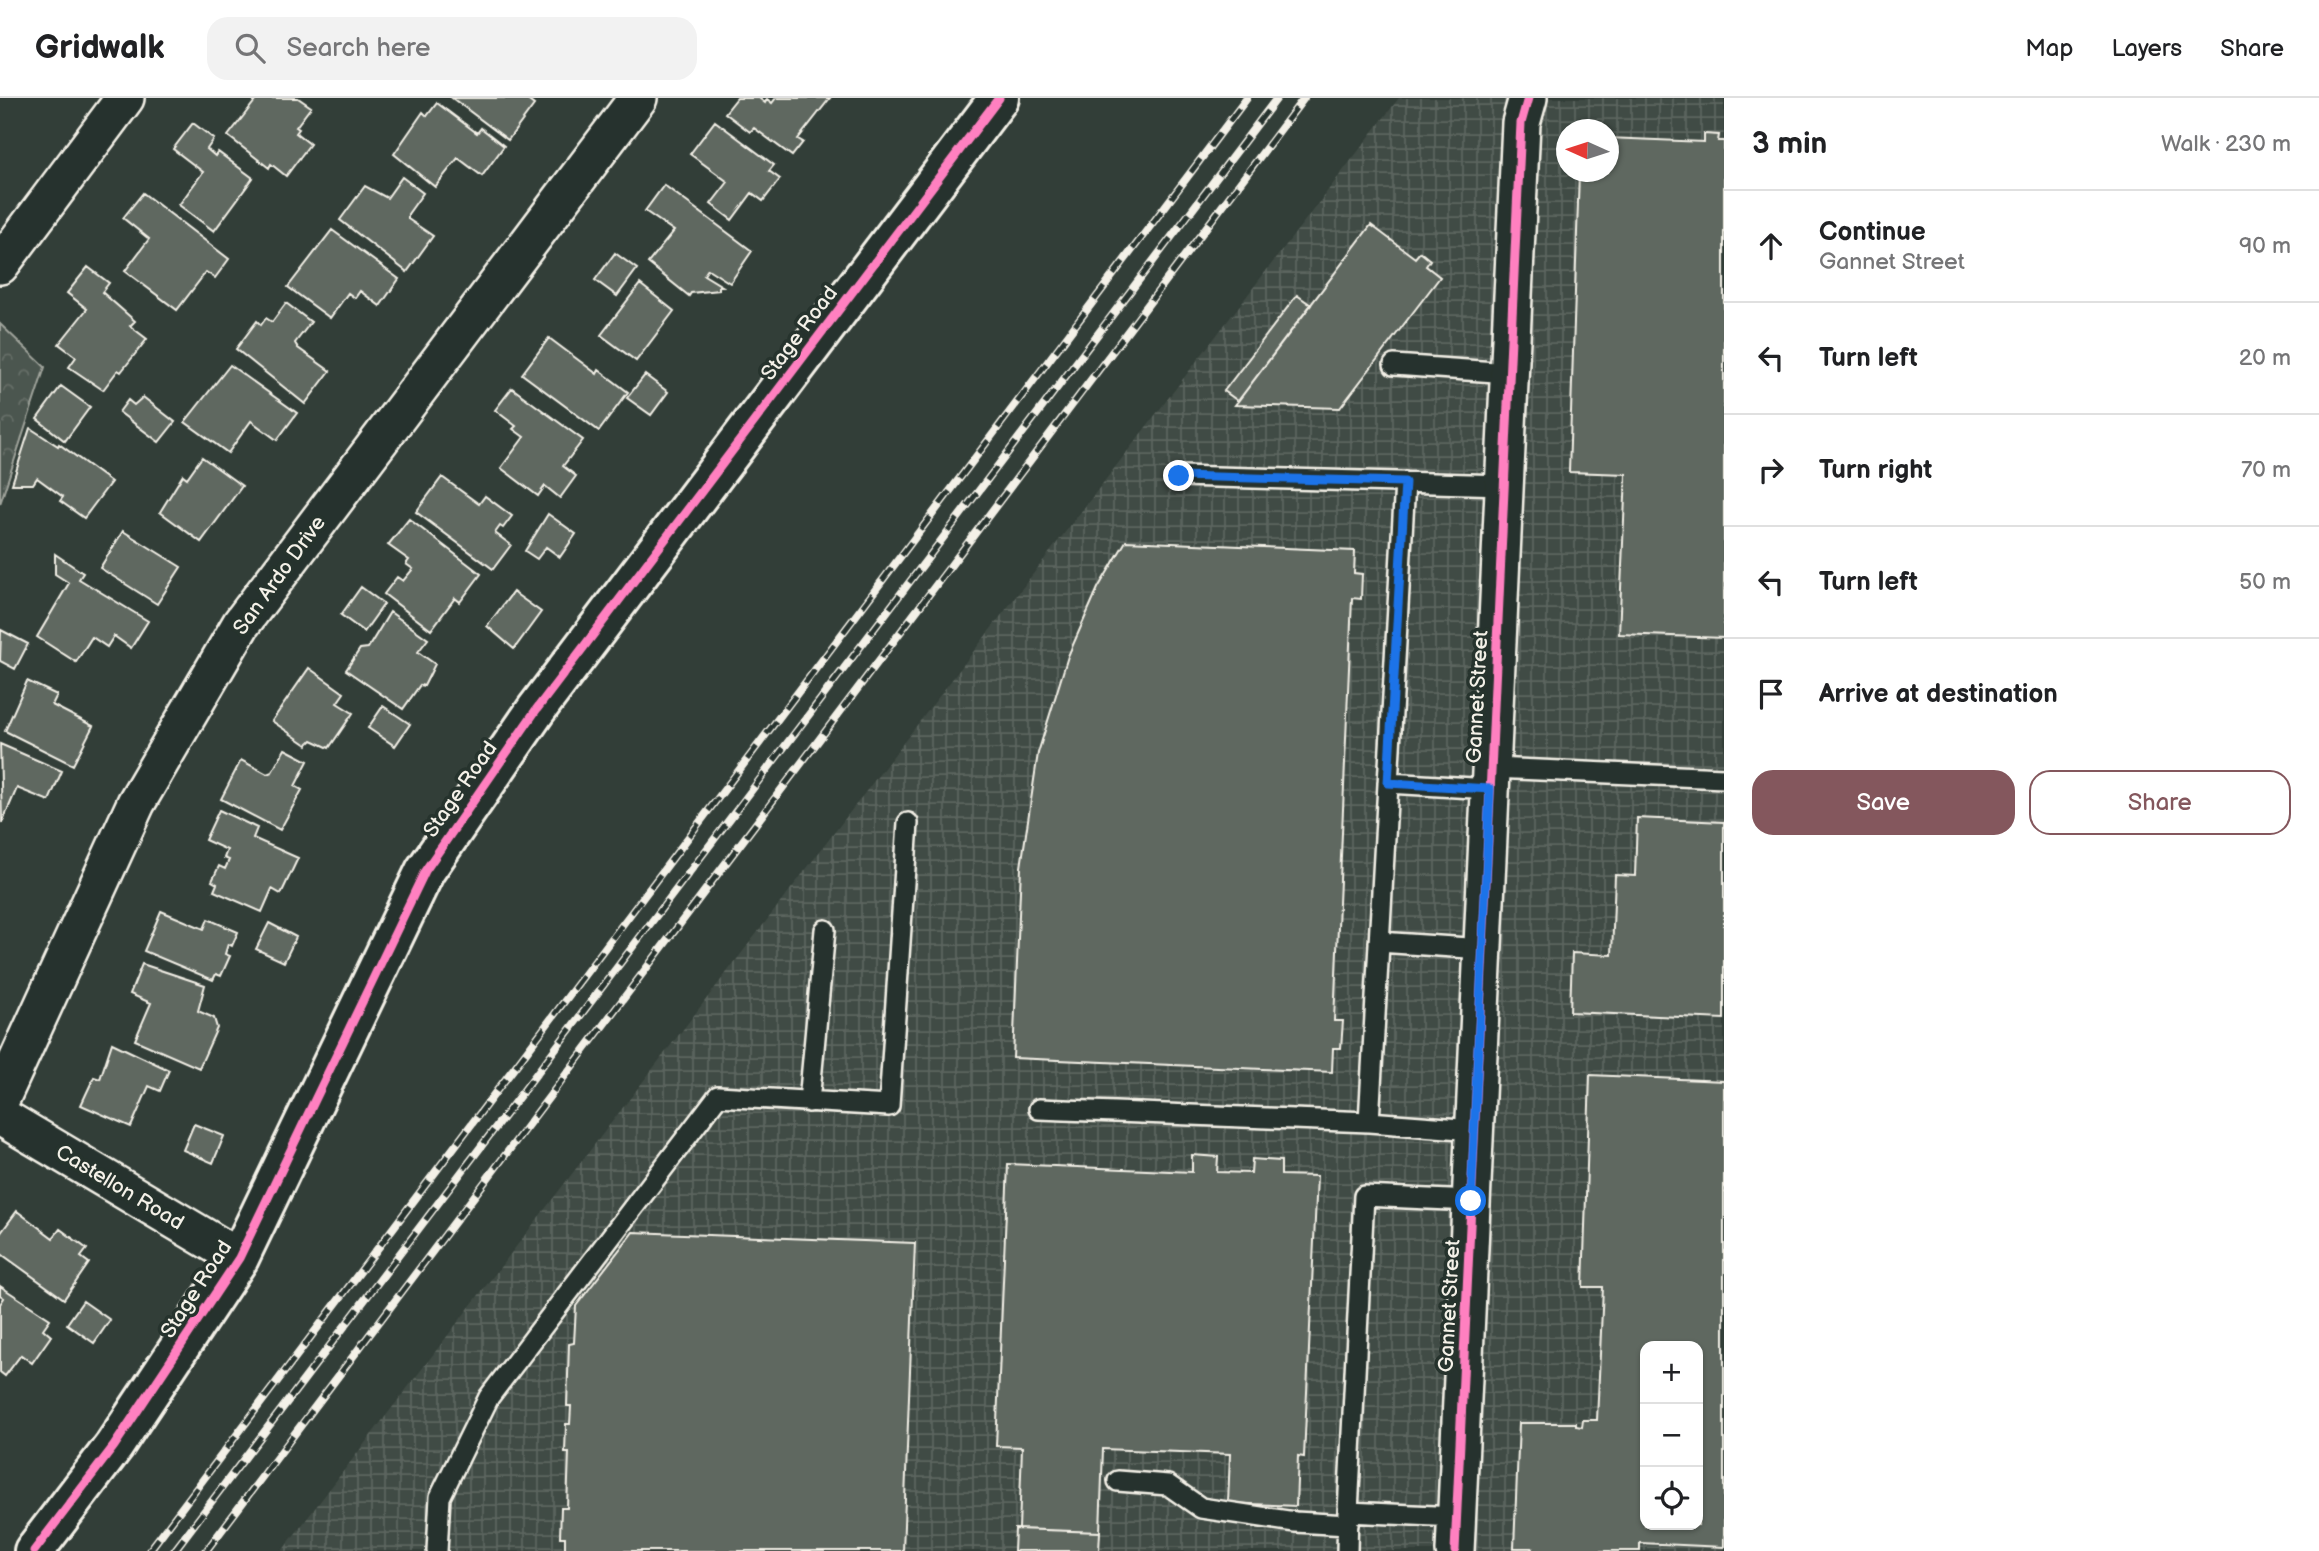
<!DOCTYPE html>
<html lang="en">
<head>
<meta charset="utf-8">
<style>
  body { margin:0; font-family:"Balsamiq Sans",sans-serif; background:#f2f2f2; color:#202124 }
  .controls { position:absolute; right:21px; bottom:21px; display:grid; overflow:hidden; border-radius:14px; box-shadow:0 2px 5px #0004 }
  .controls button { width:63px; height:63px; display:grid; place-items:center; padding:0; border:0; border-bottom:2px solid #e0e0e0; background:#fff; color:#202124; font:35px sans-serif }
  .compass { position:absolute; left:1556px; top:21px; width:63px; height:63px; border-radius:50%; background:#fff; box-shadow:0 2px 5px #0004; rotate:273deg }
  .stop { position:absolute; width:21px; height:21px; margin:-16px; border:5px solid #1a73e8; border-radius:50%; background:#fff }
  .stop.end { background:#1a73e8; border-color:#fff; box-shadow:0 2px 7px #0008 }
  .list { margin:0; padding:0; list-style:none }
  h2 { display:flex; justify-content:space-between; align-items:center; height:91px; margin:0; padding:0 28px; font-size:30px }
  h2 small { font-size:23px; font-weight:400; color:#757577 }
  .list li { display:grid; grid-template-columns:46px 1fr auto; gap:21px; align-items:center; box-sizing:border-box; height:112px; padding:0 28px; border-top:2px solid #e0e0e0 }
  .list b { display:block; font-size:26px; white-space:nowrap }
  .list p { margin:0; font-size:23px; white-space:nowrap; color:#757577 }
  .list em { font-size:23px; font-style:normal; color:#757577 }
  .actions { display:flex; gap:14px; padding:21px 28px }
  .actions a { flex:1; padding:16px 0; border:2px solid #84575d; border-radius:21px; text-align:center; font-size:24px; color:#84575d }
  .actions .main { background:#84575d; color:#fff }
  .icon { flex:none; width:38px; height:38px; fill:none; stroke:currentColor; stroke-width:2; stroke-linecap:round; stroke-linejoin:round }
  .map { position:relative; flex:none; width:1724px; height:1453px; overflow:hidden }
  header { display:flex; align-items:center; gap:42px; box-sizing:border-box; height:98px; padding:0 35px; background:#fff; border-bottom:2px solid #e0e0e0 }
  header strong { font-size:33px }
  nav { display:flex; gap:38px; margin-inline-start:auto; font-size:24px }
  .search { width:490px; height:63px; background:#f2f2f2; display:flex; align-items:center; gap:18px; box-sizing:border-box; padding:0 24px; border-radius:21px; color:#757577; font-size:26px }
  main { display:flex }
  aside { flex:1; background:#fff }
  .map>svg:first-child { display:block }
  .industrial { fill:url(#industrial-grid); fill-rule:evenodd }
  .park { fill:url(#park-crowns); stroke:#a0a49c; stroke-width:2 }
  .building { fill:#5f6861; stroke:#f4f1e8; stroke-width:2; fill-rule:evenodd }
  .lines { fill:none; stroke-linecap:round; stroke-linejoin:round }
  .service-casing { stroke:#f4f1e8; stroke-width:24 }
  .minor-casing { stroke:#f4f1e8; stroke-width:42 }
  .secondary-casing { stroke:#f4f1e8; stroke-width:44 }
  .service { stroke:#26332d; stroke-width:19 }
  .minor { stroke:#26332d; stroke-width:37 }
  .secondary { stroke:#26332d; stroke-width:38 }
  .rail-casing { stroke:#f4f1e8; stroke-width:8 }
  .rail { stroke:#26332d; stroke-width:5; stroke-dasharray:16; stroke-linecap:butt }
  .cycleway-casing { stroke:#26332d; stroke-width:13 }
  .cycleway { stroke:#ff80c0; stroke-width:9 }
  .route { stroke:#1a73e8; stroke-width:9 }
  .labels { text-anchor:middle; stroke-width:7; stroke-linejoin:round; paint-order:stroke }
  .street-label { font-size:21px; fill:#f4f1e8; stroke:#26332d }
</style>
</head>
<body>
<header>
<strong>Gridwalk</strong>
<div class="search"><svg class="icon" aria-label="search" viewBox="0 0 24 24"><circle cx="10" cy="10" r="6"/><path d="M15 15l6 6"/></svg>Search here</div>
<nav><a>Map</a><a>Layers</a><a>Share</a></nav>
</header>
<main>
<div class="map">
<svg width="1724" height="1453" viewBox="0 0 1724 1453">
  <defs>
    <pattern id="industrial-grid" width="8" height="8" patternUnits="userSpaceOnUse" patternTransform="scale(1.75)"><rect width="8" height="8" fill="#404b44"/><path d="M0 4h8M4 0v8" fill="none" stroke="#5c655f"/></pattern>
    <pattern id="park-crowns" width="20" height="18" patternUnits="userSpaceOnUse" patternTransform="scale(1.75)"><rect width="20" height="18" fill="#4c564f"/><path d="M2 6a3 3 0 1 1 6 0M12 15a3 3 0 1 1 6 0" fill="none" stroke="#666f68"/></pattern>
  </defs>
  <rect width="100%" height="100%" fill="#323e38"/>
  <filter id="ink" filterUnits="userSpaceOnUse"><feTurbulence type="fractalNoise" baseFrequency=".0143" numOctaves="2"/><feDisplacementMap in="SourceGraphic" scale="14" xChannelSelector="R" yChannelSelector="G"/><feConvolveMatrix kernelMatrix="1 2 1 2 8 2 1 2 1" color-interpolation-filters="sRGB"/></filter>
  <g filter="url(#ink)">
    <!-- industrial -->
    <path class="industrial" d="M1399 0H1724V1453H282ZM1566 32H1608V74H1566ZM1645 1248H1698V1427H1645Z"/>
    <!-- park -->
    <path class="park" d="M0 226 45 269 0 406Z"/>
    <!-- building -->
    <path class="building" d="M251 0H298L311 9 296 29 299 31 296 35 310 46 286 78 271 66 269 70 228 38 255 3Z
      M452 0H525L534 7 508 42Z
      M737 0H759L765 5 767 1 772 5 776 0H830L798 41 803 44 792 58 754 30 750 34 725 15Z
      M437 5 477 35 481 30 504 48 482 78 458 60 435 89 394 56 423 14 427 18Z
      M715 23 774 67 769 73 780 81 763 103 752 95 732 122 711 106 728 84 690 56Z
      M193 25 214 41 207 51 215 58 218 54 253 80 214 133 179 107 203 74 173 51Z
      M1704 36 1719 37 1718 43H1724V540L1619 536 1626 376 1569 374 1579 74H1608V40L1704 44Z
      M402 79 423 95 408 116V121L433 138 407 174 340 122 365 88 387 100Z
      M664 87 752 153 730 185 708 171 704 177 722 188H719V192L691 195 689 198 648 165 674 133 645 113Z
      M143 95 229 161 215 180 206 174 177 212 125 173 149 141 123 120Z
      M1371 127 1415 160 1420 154 1430 162 1426 168 1440 179 1340 310 1235 307Z
      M332 132 399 181 380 208 360 193 355 200 348 195 330 220 288 189Z
      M615 155 637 171 617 198 595 182Z
      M88 169 109 185 102 194 135 223 130 228 147 241 121 274 118 272 103 292 69 269 76 259 59 246 87 211 67 195Z
      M640 186 674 213 636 263 601 237Z
      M1297 197 1311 207 1238 303 1224 293Z
      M286 205 311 224 295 245 298 250 330 273 305 306 236 251 257 223 261 227 266 220 272 224Z
      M549 240 597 276 599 272 628 294 599 333 522 276Z
      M230 267 297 315 277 342 251 323 228 355 185 324Z
      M645 277 668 294 651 317 627 300Z
      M61 288 90 309 65 343 37 321Z
      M512 290 583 342 563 368 576 378 560 400 545 388 538 398 501 370 524 339 513 331 516 328 495 312Z
      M143 299 175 324 159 344 119 314 128 302 134 307Z
      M30 330 58 348 59 346 111 384 84 420 60 403 63 399 37 380 33 386H12Z
      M202 359 242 388 201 444 160 414 183 377 187 380Z
      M442 379 479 406 485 398 512 418 503 430 500 428 495 435 511 447 493 471 416 414Z
      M548 416 576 436 560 459 546 449 537 461 525 453Z
      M409 421 481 476 460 504 455 500 431 532 384 496 397 479 403 483 413 471 406 466 409 462 388 447Z
      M123 433 181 469 157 506 100 470Z
      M1126 443 1355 453 1354 475 1362 476 1361 501 1352 500 1334 923H1343L1341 950H1333L1332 974 1013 960 1021 769 1038 655 1068 558 1098 490Z
      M55 456 83 475 79 481 148 523 131 550 114 538 107 549 92 539 76 564 37 539 69 485 55 476Z
      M361 489 384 506 364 534 341 517Z
      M513 494 541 514 514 551 487 528Z
      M390 514 428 541 418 554 435 566 424 588 420 587 403 611 346 572 360 551 368 550Z
      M1 532 28 546 15 571 0 563Z
      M309 570 344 595 337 605 353 615 329 650 312 642 307 647 272 623Z
      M27 583 57 597 52 607 93 628 73 667 5 633Z
      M383 608 410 626 395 648 368 630Z
      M0 646 62 673 49 703 17 690 2 725Z
      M285 651 308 663 295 688 302 692 280 732 221 701 241 662 267 676 272 674Z
      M219 712 257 730 253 740 298 760 281 796 272 791 262 814 214 793 217 786 212 783 219 768 225 771 229 762 224 760 227 752 205 742Z
      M1637 720 1724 724V921L1570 914 1572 855 1612 857 1615 777 1635 778Z
      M161 813 204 831 208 821 238 834 232 848 228 846 225 856 230 858 221 878 216 876 213 882 144 853Z
      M269 825 296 839 284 864 256 851Z
      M142 866 205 887 198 913 214 920 217 930 199 970 135 942 151 905 130 896Z
      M112 945 169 972 160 993 149 988 131 1029 81 1007 94 979 100 981Z
      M1590 977 1724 983V1449L1640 1445V1453H1531L1532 1450H1514L1519 1325H1576V1328L1582 1329 1583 1322H1597L1603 1189H1583ZM1645 1248H1698V1427H1645Z
      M194 1026 224 1038 213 1065 183 1052Z
      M1192 1057 1218 1059 1217 1074 1251 1075 1252 1061 1281 1063V1077L1317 1078 1304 1359 1298 1358 1296 1408 1228 1405 1230 1356 1103 1351 1100 1434 1019 1431 1022 1349 996 1348 1008 1066 1192 1074Z
      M17 1113 53 1140 60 1131 87 1151 81 1159 89 1165 64 1201 0 1155V1136Z
      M633 1134 915 1145 903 1453H565V1439H560L561 1410H567L569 1354H565L566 1326H570L571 1308H567L569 1246 574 1245 576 1208Z
      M0 1188 50 1221 43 1231 51 1238 32 1265 21 1257 5 1278 0 1274V1206L4 1200 0 1197Z
      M83 1203 110 1222 94 1245 67 1226Z
      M1015 1431 1100 1434 1099 1453H1014Z"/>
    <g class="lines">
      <defs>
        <path id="service" d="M1394 267 1510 275
          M1179 378 1505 387
          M1405 384 1369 1024 1474 1032
          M1491 670 1724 680
          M1388 685 1490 691
          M1379 844 1483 851
          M809 1004 825 832
          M1039 1011 1369 1024
          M1118 1383 1168 1387 1201 1410 1295 1424 1348 1427
          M1348 1414 1364 1098 1471 1103
          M437 1453 440 1399 489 1299 718 998 889 1008 908 725
          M1347 1453 1348 1414 1456 1419"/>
        <path id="minor" d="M0 167 125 0
          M0 1002 136 705 241 526 638 0
          M0 1018 239 1160
          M1455 1453 1521 25 1528 0"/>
        <path id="secondary" d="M34 1453 114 1348 239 1160 425 773 536 612 999 0"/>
      </defs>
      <!-- service casing -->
      <use href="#service" class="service-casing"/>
      <!-- minor casing -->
      <use href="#minor" class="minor-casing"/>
      <!-- secondary casing -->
      <use href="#secondary" class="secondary-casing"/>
      <!-- service -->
      <use href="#service" class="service"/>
      <!-- minor -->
      <use href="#minor" class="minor"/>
      <!-- secondary -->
      <use href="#secondary" class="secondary"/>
      <defs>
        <path id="rail" d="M149 1453 1247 0
          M174 1453 1277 0
          M206 1453 1304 0"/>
      </defs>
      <!-- rail casing -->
      <use href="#rail" class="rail-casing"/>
      <!-- rail -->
      <use href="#rail" class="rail"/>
      <defs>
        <path id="cycleway" d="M34 1453 114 1348 239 1160 425 773 536 612 999 0
          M1455 1453 1521 25 1528 0"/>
      </defs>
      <!-- cycleway casing -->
      <use href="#cycleway" class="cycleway-casing"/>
      <!-- cycleway -->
      <use href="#cycleway" class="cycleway"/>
    </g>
  </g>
  <g class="lines" filter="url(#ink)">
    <!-- route -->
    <path class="route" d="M1179 378 1405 384 1388 685 1490 691 1471 1103"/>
  </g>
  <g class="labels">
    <!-- street labels -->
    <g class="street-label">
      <text transform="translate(799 235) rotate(-53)" y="7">Stage Road</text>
      <text transform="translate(279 477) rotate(-54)" y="7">San Ardo Drive</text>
      <text transform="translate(1477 599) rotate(-87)" y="7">Gannet Street</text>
      <text transform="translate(460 691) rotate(-55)" y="7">Stage Road</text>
      <text transform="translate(120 1089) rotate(31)" y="7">Castellon Road</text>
      <text transform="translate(196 1191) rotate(-57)" y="7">Stage Road</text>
      <text transform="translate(1449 1208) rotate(-87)" y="7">Gannet Street</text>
    </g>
  </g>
</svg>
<div class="controls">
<button>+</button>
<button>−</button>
<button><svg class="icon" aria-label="locate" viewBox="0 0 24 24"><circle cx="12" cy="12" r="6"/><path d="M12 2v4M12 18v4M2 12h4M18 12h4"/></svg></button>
</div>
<svg class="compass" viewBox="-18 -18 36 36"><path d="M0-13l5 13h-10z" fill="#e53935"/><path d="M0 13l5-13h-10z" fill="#757577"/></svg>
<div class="stop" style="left:1471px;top:1103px"></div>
<div class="stop end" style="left:1179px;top:378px"></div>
</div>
<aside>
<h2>3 min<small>Walk · 230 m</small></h2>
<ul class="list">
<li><svg class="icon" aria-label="ahead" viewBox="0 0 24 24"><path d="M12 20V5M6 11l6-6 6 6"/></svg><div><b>Continue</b><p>Gannet Street</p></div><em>90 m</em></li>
<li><svg class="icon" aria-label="left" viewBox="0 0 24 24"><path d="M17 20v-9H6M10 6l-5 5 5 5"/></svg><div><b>Turn left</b></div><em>20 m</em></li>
<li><svg class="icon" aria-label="right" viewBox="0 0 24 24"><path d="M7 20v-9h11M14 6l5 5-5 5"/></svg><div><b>Turn right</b></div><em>70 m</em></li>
<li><svg class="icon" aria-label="left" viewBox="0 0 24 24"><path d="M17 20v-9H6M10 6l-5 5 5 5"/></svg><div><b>Turn left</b></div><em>50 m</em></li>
<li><svg class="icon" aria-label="arrive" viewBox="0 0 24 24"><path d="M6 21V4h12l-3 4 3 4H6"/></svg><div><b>Arrive at destination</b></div></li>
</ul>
<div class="actions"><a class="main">Save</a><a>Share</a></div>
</aside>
</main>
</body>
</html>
